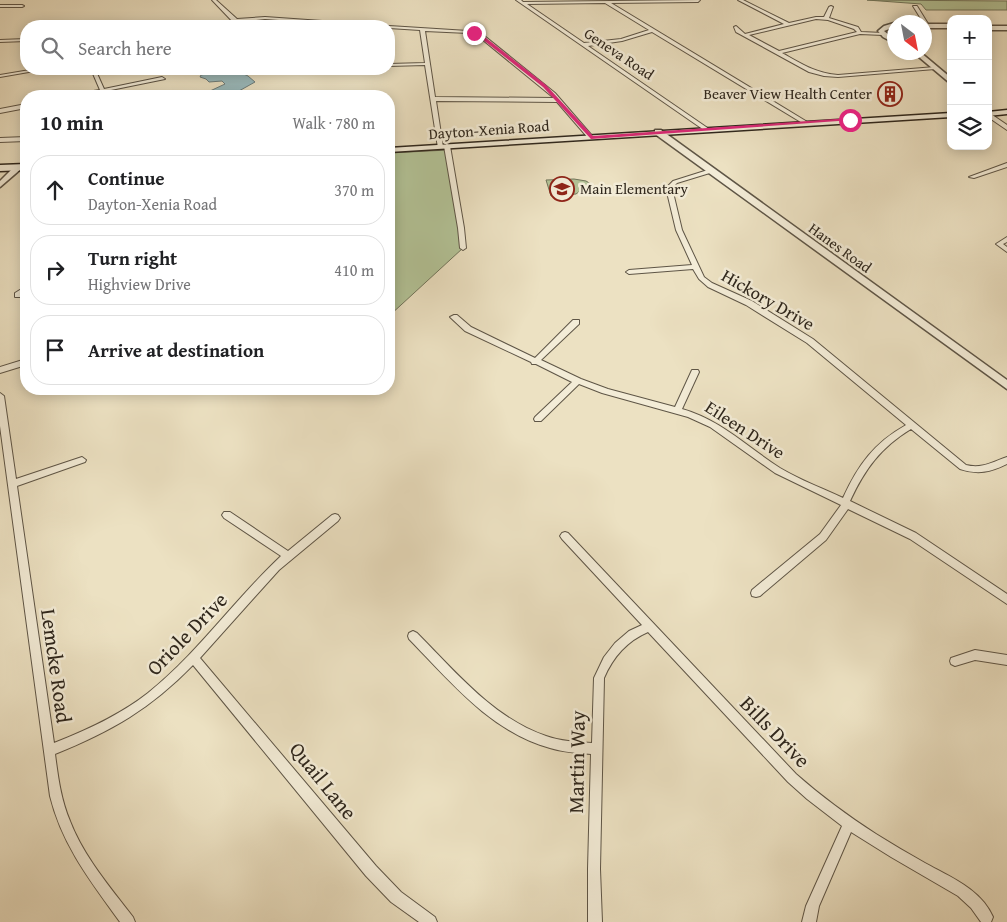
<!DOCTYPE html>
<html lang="en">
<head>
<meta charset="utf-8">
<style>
  body { margin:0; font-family:"Gentium Book Plus",serif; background:#f2f2f2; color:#202124 }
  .controls { position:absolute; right:15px; top:15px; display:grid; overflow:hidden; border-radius:10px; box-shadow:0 2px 12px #0003 }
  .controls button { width:45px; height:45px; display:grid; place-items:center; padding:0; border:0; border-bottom:1px solid #e0e0e0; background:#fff; color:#202124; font:25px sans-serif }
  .compass { position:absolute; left:887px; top:15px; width:45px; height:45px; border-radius:50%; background:#fff; box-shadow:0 2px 12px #0003; rotate:148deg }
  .stop { position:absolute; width:15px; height:15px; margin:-11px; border:4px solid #db2777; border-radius:50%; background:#fff }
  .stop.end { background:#db2777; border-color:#fff; box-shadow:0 1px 5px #0008 }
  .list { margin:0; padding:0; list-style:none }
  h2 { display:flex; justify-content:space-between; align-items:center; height:65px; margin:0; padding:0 20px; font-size:21px }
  h2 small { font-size:16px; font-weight:400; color:#757577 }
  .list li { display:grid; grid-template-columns:32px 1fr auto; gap:15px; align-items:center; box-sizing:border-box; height:70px; margin:0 10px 10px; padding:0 10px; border:1px solid #e0e0e0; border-radius:20px }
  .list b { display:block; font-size:19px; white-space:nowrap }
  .list p { margin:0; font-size:16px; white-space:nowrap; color:#757577 }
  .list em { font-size:16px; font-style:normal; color:#757577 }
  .icon { flex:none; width:28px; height:28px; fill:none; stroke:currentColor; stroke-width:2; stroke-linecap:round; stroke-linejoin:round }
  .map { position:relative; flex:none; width:1007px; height:922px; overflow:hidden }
  .search { position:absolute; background:#fff; box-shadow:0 2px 12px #0003; left:20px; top:20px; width:375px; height:55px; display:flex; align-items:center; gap:12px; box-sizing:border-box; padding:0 18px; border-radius:20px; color:#757577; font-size:19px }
  .panel { position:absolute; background:#fff; box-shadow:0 2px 12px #0003; left:20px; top:90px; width:375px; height:305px; border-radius:20px }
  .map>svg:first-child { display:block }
  .green { fill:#b3c397; stroke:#70745a }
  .water { fill:#9cbbbc; stroke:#707f7c }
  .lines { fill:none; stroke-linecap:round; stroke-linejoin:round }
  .minor-casing { stroke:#5e5546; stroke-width:2 }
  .tertiary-casing { stroke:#5e5546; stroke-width:3 }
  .secondary-casing { stroke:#2e261c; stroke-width:3 }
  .minor { fill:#f3ecd7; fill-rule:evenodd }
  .tertiary { fill:#f3ecd7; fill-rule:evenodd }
  .secondary { fill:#f3ecd7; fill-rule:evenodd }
  .route { fill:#db2777 }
  .labels { text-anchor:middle; stroke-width:5; stroke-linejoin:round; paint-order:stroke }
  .far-street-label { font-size:15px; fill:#2e261c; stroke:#f3ecd7 }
  .far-poi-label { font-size:15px; fill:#2e261c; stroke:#f3ecd7; text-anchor:end }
  .street-label { font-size:18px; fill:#2e261c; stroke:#f3ecd7 }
  .near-street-label { font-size:21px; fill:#2e261c; stroke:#f3ecd7 }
</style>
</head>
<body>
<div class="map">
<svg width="1007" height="922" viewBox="0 0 1007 922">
  <rect width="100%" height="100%" fill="#ece1c2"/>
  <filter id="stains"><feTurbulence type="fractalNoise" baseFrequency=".004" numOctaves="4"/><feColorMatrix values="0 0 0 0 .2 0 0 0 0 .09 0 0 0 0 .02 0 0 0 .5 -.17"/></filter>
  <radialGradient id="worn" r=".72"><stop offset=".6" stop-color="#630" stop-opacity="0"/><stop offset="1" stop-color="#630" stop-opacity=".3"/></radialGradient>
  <!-- green -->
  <path class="green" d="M867 0 1007 1V10H926L921 4Z
    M448 150 463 248 389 316V153Z
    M574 179 586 181 596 187 597 191H580L576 194 551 196 546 180Z"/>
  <!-- water -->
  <path class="water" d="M233 69 248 76 255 82 230 96 210 91 225 84 222 81 209 82 206 79 200 77 201 75Z"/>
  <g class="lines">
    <defs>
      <path id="minor" d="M212 0H216L237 19 265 17 379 25 381 26H363L265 19 240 22 244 26H240L233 22Z
        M516 0H521L523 2 700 0 698 2 611 3 809 123 804 124 652 32 622 41 588 46 709 129 704 130ZM605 3 649 30 621 39 584 43 527 4Z
        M738 0H743L789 23 816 17H824L829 7 831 6 833 7 829 18 858 27 861 32 883 33 885 34 883 35 860 34 782 53C802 64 815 73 838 75L935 67 937 68 935 69 838 77 824 76 809 72 736 32 734 27 736 26 745 34 784 24ZM816 19 828 20 854 29 857 32 779 51 749 35Z
        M0 5H22L24 6 22 7H0Z
        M913 6H917L930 27H926Z
        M387 26H389L468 31 482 34 555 93 594 138 589 139 557 102 436 101 443 147 438 148 425 65 389 66V64L425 63 420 30 389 28V26ZM425 31 468 33 478 36 554 98 435 97Z
        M26 39V41L0 42V40Z
        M36 69H46L0 77V75Z
        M91 69H95L104 89 162 77 165 79 106 91 107 96H103L101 92 81 96H72L74 94 100 90Z
        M287 69H317L315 70H289Z
        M26 104V108L0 113V109Z
        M988 112 1007 125V130L988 117Z
        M26 137V141L0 142V138Z
        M447 144 450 146 464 228 466 248 463 250 460 248 458 228 444 146Z
        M1007 163V167L974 178 969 177Z
        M711 169 713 170V172L677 183 672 188 682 230 704 277 712 283 752 301 813 339 966 465C982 469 992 462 1007 457V464C991 472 978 475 960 469L911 429C880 448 865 469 850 501L916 533 1007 594V604L910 539 848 509 826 540 760 596 756 597 752 596 751 593 752 590 820 534 841 505 775 473 710 427 688 417 602 393 579 384 541 421H535L534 419 535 417 572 382 536 364H532L531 362 465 331 450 317 454 315H457L471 327 535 358 573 320H579V324L541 360 581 379 608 389 675 407 692 370H698L699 372 682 409C721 420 747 447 780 468 800 480 822 488 843 498 858 465 874 443 906 425L807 343 746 305 708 287 699 279 693 269 629 274 626 272 629 270 692 265 676 230 666 188 673 181Z
        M1007 237V242L1003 244 1007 247V252L996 244Z
        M23 288H26V293L21 297H15V293Z
        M26 359V365L0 373V367Z
        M0 393 4 396 16 479 82 457 86 460 85 462 17 486 54 743C87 730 120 715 148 693 198 653 234 600 281 556L224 518 222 515 224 512H230L288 551 332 515 335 514 338 515 340 518 338 521 279 570 200 658 376 866 401 892 435 917 437 922H419L391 902 366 876 193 665C150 709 112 731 55 754 58 777 61 800 70 821 84 857 110 887 133 917L135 922H120C91 882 62 845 50 796L0 426Z
        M565 532 568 533 796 774C821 796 848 816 876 834 892 844 909 854 925 863 950 877 981 889 993 917L991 922H981L971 908 958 896 891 857 851 832 819 906 816 922H802L806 906 842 826 807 799 788 782 648 632C627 641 613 657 604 678L600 869 602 922H588V869L591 754C577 753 563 752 550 748 491 732 450 681 409 639L408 636 409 633 413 631 417 633C455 671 493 718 546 736 560 741 576 742 592 743L594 678 604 657 615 643 629 631 642 625 562 539 560 536 562 533Z
        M975 650 1007 655V665L975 660 955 666 951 664 950 661 951 658Z"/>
      <path id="tertiary" d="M894 23V27L884 31 894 39V43L883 37 878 31 884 26Z
        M924 24H951V28H924Z
        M988 26H1007V30H988Z
        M913 52H920L951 78V84Z
        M655 130H661L1007 380V389L655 134Z
        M15 166 22 168 0 187V181Z"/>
      <path id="secondary" d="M1007 110V114L988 116V112Z
        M951 113V117L389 152V148Z
        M26 164V170L0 171V165Z"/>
    </defs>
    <!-- minor casing -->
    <use href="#minor" class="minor-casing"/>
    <!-- tertiary casing -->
    <use href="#tertiary" class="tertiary-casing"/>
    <!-- secondary casing -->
    <use href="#secondary" class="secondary-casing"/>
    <!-- minor -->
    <use href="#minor" class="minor"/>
    <!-- tertiary -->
    <use href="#tertiary" class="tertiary"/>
    <!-- secondary -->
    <use href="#secondary" class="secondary"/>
  </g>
  <!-- route -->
  <path class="route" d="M474 32 481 34 546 85 593 136 850 118 852 120 591 139 543 87 478 36 473 34Z"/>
  <!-- icons -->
  <defs>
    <symbol id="building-ring" viewBox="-11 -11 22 22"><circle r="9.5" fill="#f3ecd7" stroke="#8f2418" stroke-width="1.5"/><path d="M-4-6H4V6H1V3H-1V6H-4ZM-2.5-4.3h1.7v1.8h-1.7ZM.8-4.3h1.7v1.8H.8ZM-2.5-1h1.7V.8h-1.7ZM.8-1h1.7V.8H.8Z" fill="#8f2418"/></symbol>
    <symbol id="school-ring" viewBox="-11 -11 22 22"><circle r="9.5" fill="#f3ecd7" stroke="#8f2418" stroke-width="1.5"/><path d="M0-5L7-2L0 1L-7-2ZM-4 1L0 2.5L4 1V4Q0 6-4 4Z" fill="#8f2418"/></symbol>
  </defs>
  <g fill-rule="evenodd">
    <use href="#building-ring" x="876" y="80" width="28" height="28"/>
    <use href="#school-ring" x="548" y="175" width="28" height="28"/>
  </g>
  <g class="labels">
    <!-- far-street labels -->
    <g class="far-street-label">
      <text transform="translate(619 54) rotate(34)" y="5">Geneva Road</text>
      <text transform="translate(489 130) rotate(-4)" y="5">Dayton-Xenia Road</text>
      <text transform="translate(840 248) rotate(36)" y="5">Hanes Road</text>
    </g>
    <!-- far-poi labels -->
    <g class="far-poi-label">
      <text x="872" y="99">Beaver View Health Center</text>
      <text x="580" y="194" text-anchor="start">Main Elementary</text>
    </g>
    <!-- street labels -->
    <g class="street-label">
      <text transform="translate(768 300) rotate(30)" y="6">Hickory Drive</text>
      <text transform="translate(745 430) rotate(33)" y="6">Eileen Drive</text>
    </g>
    <!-- near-street labels -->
    <g class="near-street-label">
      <text transform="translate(187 634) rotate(-46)" y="7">Oriole Drive</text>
      <text transform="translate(56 666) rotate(82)" y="7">Lemcke Road</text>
      <text transform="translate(775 732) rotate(46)" y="7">Bills Drive</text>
      <text transform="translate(577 762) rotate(-89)" y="7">Martin Way</text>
      <text transform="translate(323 781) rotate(51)" y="7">Quail Lane</text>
    </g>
  </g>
  <rect width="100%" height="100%" filter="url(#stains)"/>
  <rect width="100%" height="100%" fill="url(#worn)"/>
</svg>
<div class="controls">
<button>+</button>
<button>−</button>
<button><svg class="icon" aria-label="layers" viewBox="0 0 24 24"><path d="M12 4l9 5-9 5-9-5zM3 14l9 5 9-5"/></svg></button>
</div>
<svg class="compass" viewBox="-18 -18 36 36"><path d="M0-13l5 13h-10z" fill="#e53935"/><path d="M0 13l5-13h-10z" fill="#757577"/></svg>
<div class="stop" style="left:850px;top:120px"></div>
<div class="stop end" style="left:474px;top:33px"></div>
<div class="search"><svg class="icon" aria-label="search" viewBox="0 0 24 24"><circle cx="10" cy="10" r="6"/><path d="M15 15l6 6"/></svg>Search here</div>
<section class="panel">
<h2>10 min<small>Walk · 780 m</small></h2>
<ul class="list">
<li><svg class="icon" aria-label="ahead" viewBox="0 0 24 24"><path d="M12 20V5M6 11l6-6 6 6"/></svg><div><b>Continue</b><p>Dayton-Xenia Road</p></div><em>370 m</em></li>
<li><svg class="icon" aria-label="right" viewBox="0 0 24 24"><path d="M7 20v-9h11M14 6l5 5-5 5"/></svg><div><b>Turn right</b><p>Highview Drive</p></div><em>410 m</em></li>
<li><svg class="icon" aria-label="arrive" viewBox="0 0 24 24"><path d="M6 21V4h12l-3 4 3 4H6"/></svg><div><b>Arrive at destination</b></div></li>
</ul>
</section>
</div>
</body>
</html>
